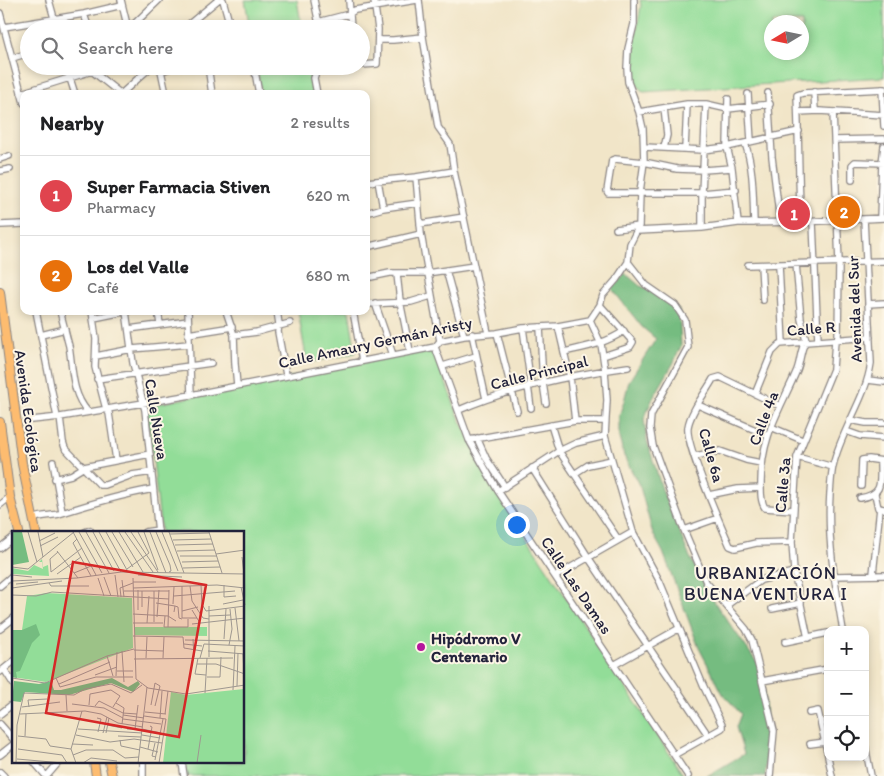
<!DOCTYPE html>
<html lang="en">
<head>
<meta charset="utf-8">
<style>
  body { margin:0; font-family:Itim,sans-serif; background:#f2f2f2; color:#202124 }
  .controls { position:absolute; right:15px; bottom:15px; display:grid; overflow:hidden; border-radius:10px; box-shadow:0 2px 8px #0003 }
  .controls button { width:45px; height:45px; display:grid; place-items:center; padding:0; border:0; border-bottom:1px solid #e0e0e0; background:#fff; color:#202124; font:25px sans-serif }
  .compass { position:absolute; left:764px; top:15px; width:45px; height:45px; border-radius:50%; background:#fff; box-shadow:0 2px 8px #0003; rotate:260deg }
  .you { position:absolute; left:516px; top:524px; width:18px; height:18px; margin:-12px; border:4px solid #fff; border-radius:50%; background:#1a73e8; box-shadow:0 0 0 8px #1a73e833 }
  .badge { display:grid; place-items:center; width:32px; height:32px; border-radius:50%; background:#b5179e; color:#fff; font-size:16px; font-weight:700 }
  .pin { position:absolute; translate:-50% -50%; border:2px solid #fff; box-shadow:0 1px 5px #0006 }
  .list { margin:0; padding:0; list-style:none }
  h2 { display:flex; justify-content:space-between; align-items:center; height:65px; margin:0; padding:0 20px; font-size:21px }
  h2 small { font-size:16px; font-weight:400; color:#757577 }
  .list li { display:grid; grid-template-columns:32px 1fr auto; gap:15px; align-items:center; box-sizing:border-box; height:80px; padding:0 20px; border-top:1px solid #e0e0e0 }
  .list b { display:block; font-size:19px; white-space:nowrap }
  .list p { margin:0; font-size:16px; white-space:nowrap; color:#757577 }
  .list em { font-size:16px; font-style:normal; color:#757577 }
  .icon { flex:none; width:28px; height:28px; fill:none; stroke:currentColor; stroke-width:2; stroke-linecap:round; stroke-linejoin:round }
  .map { position:relative; flex:none; width:884px; height:776px; overflow:hidden }
  .search { position:absolute; background:#fff; box-shadow:0 2px 8px #0003; left:20px; top:20px; width:350px; height:55px; display:flex; align-items:center; gap:12px; box-sizing:border-box; padding:0 18px; border-radius:28px; color:#757577; font-size:19px }
  .panel { position:absolute; background:#fff; box-shadow:0 2px 8px #0003; left:20px; top:90px; width:350px; height:225px; border-radius:10px }
  .map>svg:first-child { display:block }
  .green { fill:#92dd98; stroke:#5a806a; fill-rule:evenodd }
  .forest { fill:#75bc80; stroke:#4c6f5e }
  .lines { fill:none; stroke-linecap:round; stroke-linejoin:round }
  .minor-casing { stroke:#8a8482; stroke-width:8 }
  .major-casing { stroke:#8a8482; stroke-width:10 }
  .minor { stroke:#fff; stroke-width:5.5 }
  .major { stroke:#fdbc70; stroke-width:8 }
  .poi-dot { fill:#b5179e; stroke:#fcf5e5; stroke-width:2 }
  .labels { text-anchor:middle; stroke-width:4; stroke-linejoin:round; paint-order:stroke }
  .street-label { font-size:16px; fill:#22223b; stroke:#fcf5e5 }
  .poi-label { font-size:16px; font-weight:bold; fill:#22223b; stroke:#fcf5e5; text-anchor:start }
  .neighbourhood-label { font-size:18px; letter-spacing:1px; fill:#22223b; stroke:#fcf5e5 }
  .inset-road { fill:none; stroke:#9e9790; stroke-width:1 }
  .view { fill:#d62828; fill-opacity:0.15; stroke:#d62828; stroke-width:2.5 }
  .inset-edge { fill:none; stroke:#22223b; stroke-width:2.5 }
</style>
</head>
<body>
<div class="map">
<svg width="884" height="776" viewBox="0 0 884 776">
  <rect width="100%" height="100%" fill="#fcf5e5"/>
  <filter id="ink" filterUnits="userSpaceOnUse"><feTurbulence type="fractalNoise" baseFrequency=".02" numOctaves="2"/><feDisplacementMap in="SourceGraphic" scale="10" xChannelSelector="R" yChannelSelector="G"/><feConvolveMatrix kernelMatrix="1 2 1 2 8 2 1 2 1" color-interpolation-filters="sRGB"/></filter>
  <filter id="wash" filterUnits="userSpaceOnUse"><feTurbulence type="fractalNoise" baseFrequency=".0096" numOctaves="4" result="noise"/><feDisplacementMap in="SourceGraphic" scale="20" xChannelSelector="R" yChannelSelector="G"/><feGaussianBlur stdDeviation="1.12" result="paint"/><feColorMatrix in="noise" values="0 0 0 0 0 0 0 0 0 0 0 0 0 0 0 0 0 1.4 0 .05"/><feComposite in="paint" operator="in"/></filter>
  <g filter="url(#wash)">
    <rect width="100%" height="100%" fill="#f1e5c8"/>
    <!-- green -->
    <path class="green" d="M245 0H297L302 29H250Z
      M640 0H884V77L643 92 633 80 634 47 641 5ZM802 22V52H772V22Z
      M257 66H308L313 94H261Z
      M298 311H349L356 353 307 363Z
      M427 350 432 351 435 355 459 417 497 493 684 776H186L184 762H244V532H161L147 406Z"/>
    <!-- forest -->
    <path class="forest" d="M626 274 640 286 652 290 679 310 681 346 673 364 652 400 644 419 647 441 663 492 688 553 708 593 758 664 764 688 768 744 765 776H707L744 754 736 727 741 714 723 694 699 648 663 552 653 534 640 487 624 456 619 438V416L624 401 629 381 656 339 642 327 612 289Z"/>
  </g>
  <g filter="url(#ink)">
    <g class="lines">
      <defs>
        <path id="minor" d="M49 0 57 29
          M121 0 128 29
          M223 0 231 29
          M314 0 320 29
          M349 0 351 29
          M419 0 423 37 438 127 450 144 454 171 488 333
          M0 13 24 103
          M84 14 89 29
          M194 20 197 29
          M318 22 349 14 355 10 417 0
          M133 24 139 29
          M4 27 84 14 122 5
          M129 29 159 0
          M183 29 218 0
          M378 40H393L423 37
          M12 58 29 53
          M361 65 377 64 378 29 374 0
          M66 66 75 94
          M160 66 166 94
          M208 66 212 94
          M254 66 259 94
          M92 71 121 94 152 66
          M162 71 176 66
          M882 89 884 126
          M814 92 815 111
          M21 93 92 71 99 66
          M768 93 772 157 780 222
          M317 94 314 78 317 69 349 66
          M748 94 751 141
          M728 99 727 147 732 168 738 223
          M664 108 667 135 664 148
          M639 112 687 104H706L728 109 770 104
          M798 112 819 111 884 115
          M833 112 839 263 838 340
          M834 140 884 139
          M745 143C754 169 753 196 754 223
          M644 147 703 150 727 147 799 131
          M685 149 687 104
          M0 159 9 156
          M732 168 703 170 677 169 644 162 615 159 612 160 607 191 608 193H702L736 190
          M0 171 10 169
          M416 177 421 234 440 341
          M852 180V165L855 162 884 163
          M378 181 383 208
          M366 182 416 177 454 171
          M366 213 383 208 418 203
          M880 218 882 163 884 146
          M801 222C798 180 799 137 797 95L803 93 884 89
          M813 222 818 341
          M420 224 464 217
          M0 225 24 224
          M702 228V193L706 104
          M616 229 639 226
          M637 231 702 228 738 223 801 222 884 218
          M366 247 421 234
          M628 262 646 285 675 305 685 320 688 347 651 415 650 428 653 446 684 530 706 582 746 629 752 640 774 731 770 776
          M748 265 884 261
          M761 265 763 300
          M779 265 783 343
          M446 270 464 336
          M397 274 400 301 410 351
          M366 278 390 273H427L474 266
          M375 303 393 355
          M366 304 411 302 431 296
          M868 304 884 303
          M600 305 633 342 630 347 603 356
          M36 311 57 417
          M60 311C63 323 66 334 69 346 73 369 71 393 88 412
          M92 311 96 339 95 367 106 409 109 413 116 460
          M126 311 133 363 145 410 158 532
          M158 311 160 324
          M188 311 191 395
          M226 311 234 335 235 364 237 385
          M277 311 279 324 278 332 286 375
          M353 311 362 361
          M94 318 128 311
          M590 320 601 344 605 370 607 400 605 436 633 532 660 582 703 685 722 725V728L674 755
          M558 326 570 377 575 421
          M540 327 543 383 546 403
          M523 328 531 386
          M129 329 188 321
          M497 333 517 411
          M188 334 232 327
          M472 334 486 399
          M41 335 65 329
          M234 335 257 332 290 323
          M435 347 469 440 498 491 688 776
          M564 352C585 347 605 344 624 331
          M96 356 132 349 189 344
          M443 366 476 356
          M97 379 211 363
          M868 380 884 382
          M528 386 531 408
          M755 394 772 352 780 344 870 337
          M698 405 767 435
          M780 406 720 377 713 379C706 392 690 412 688 427 685 445 721 525 730 546L735 548 756 543 792 542
          M459 410C513 387 570 375 628 367
          M60 417 63 442 65 448 100 485H105L132 475 152 472
          M32 420 60 417 191 395 435 347 440 341 464 336 497 333 523 328 558 326 590 320 600 305 603 295 616 280 628 262 630 244 639 226 640 192 644 162 643 129 639 112 628 82 627 68 628 49 634 24V0
          M850 420 866 423H884
          M551 425 559 451 618 539
          M771 427 802 440
          M846 431 860 436 884 438
          M477 438 486 458 505 487
          M469 440 575 421H605
          M695 456 720 451 746 460 761 463
          M797 457 833 467
          M53 462 62 512
          M532 468 588 557 708 735
          M574 474 588 465 612 460
          M55 479 71 475 84 467 150 454
          M861 486 862 460 869 459 883 461
          M498 491 559 451 576 443 605 436
          M875 494 878 508 884 509
          M709 495 738 489 761 488
          M860 498C884 495 880 482 880 461
          M0 505 10 497
          M793 510 765 508C760 501 761 490 761 482 761 436 780 410 797 370 801 360 800 349 806 341L801 319 796 264
          M34 524 36 518C43 515 51 516 59 514 90 504 121 495 153 489
          M684 530 718 518
          M85 532 90 530
          M145 532 158 530
          M0 548 14 537
          M873 574 880 508
          M556 576 633 532
          M833 576 884 575
          M0 586 14 574
          M727 605 761 580 794 572
          M772 609 801 603
          M0 629 14 618
          M843 630C835 584 827 540 830 493 831 484 831 475 833 466 841 430 866 399 871 363L864 219
          M808 638 794 572 792 542 797 457 833 369 835 340
          M785 642 828 633
          M614 665 678 629
          M4 669 14 685
          M0 672 14 661
          M762 681 828 669
          M809 713 818 711 828 756
          M0 714 14 703
          M0 724 14 740
          M810 744 825 742
          M865 745 871 776
          M0 755 14 744
          M828 757 832 776
          M34 762 46 776
          M143 762V776
          M182 762 184 776
          M0 772 4 776
          M47 776 59 762"/>
        <path id="major" d="M0 292 22 464 36 532
          M0 422 10 497 19 532
          M94 762 96 776
          M109 762 112 776"/>
      </defs>
      <!-- minor casing -->
      <use href="#minor" class="minor-casing"/>
      <!-- major casing -->
      <use href="#major" class="major-casing"/>
      <!-- minor -->
      <use href="#minor" class="minor"/>
      <!-- major -->
      <use href="#major" class="major"/>
    </g>
  </g>
  <!-- markers -->
  <circle class="poi-dot" cx="421" cy="647" r="5"/>
  <g class="labels">
    <!-- street labels -->
    <g class="street-label">
      <text transform="translate(854 309) rotate(-92)" y="6">Avenida del Sur</text>
      <text transform="translate(811 328) rotate(-5)" y="6">Calle R</text>
      <text transform="translate(375 342) rotate(-12)" y="6">Calle Amaury Germán Aristy</text>
      <text transform="translate(539 372) rotate(-14)" y="6">Calle Principal</text>
      <text transform="translate(29 411) rotate(82)" y="6">Avenida Ecológica</text>
      <text transform="translate(763 418) rotate(-69)" y="6">Calle 4a</text>
      <text transform="translate(157 419) rotate(81)" y="6">Calle Nueva</text>
      <text transform="translate(712 455) rotate(74)" y="6">Calle 6a</text>
      <text transform="translate(782 485) rotate(-85)" y="6">Calle 3a</text>
      <text transform="translate(577 585) rotate(56)" y="6">Calle Las Damas</text>
    </g>
    <!-- poi labels -->
    <g class="poi-label">
      <text x="431" y="644">Hipódromo V<tspan x="431" dy="18">Centenario</tspan></text>
    </g>
    <!-- neighbourhood labels -->
    <g class="neighbourhood-label">
      <text x="766" y="579">URBANIZACIÓN<tspan x="766" dy="21">BUENA VENTURA I</tspan></text>
    </g>
  </g>
  <!-- overview -->
  <g transform="translate(12 531)">
    <rect width="232" height="232" fill="#f1e5c8"/>
    <path d="M30 28 31 36 36 34 37 45 0 43V37L16 40 22 34 31 38 30 31H27ZM35 62 120 67 121 117 34 151 0 146V99H10L15 65ZM123 96H195V105L123 104ZM232 158V232H151L159 161 174 164Z" fill="#92dd98"/>
    <path d="M0 1H10L17 31 0 34ZM24 93 28 104 20 112 8 140 4 141 5 147 0 146V99H10ZM100 147 116 156 126 150 128 153 121 161 99 152 57 164 13 161 9 171 0 170 2 150 27 153 39 150 42 159H49Z" fill="#75bc80"/>
    <path class="inset-road" d="M16 1 25 31M26 1 31 26M61 1 84 44M67 1 90 42M74 1 97 42M81 1 102 40M87 1 109 41M94 1 115 39M100 1 121 36M107 1 131 41M113 1 141 41M119 1 146 41M132 1 146 39M138 1 154 42M144 1 158 34 159 40 157 41M150 1 166 40M157 1 172 42M197 1 210 42M158 3 197 2M65 8 61 12 79 45M161 9 199 8M27 10 43 2M163 14 201 13M28 15 46 6M45 20 66 47M165 20 203 19M46 21 38 28 39 41 70 17M204 23 233 19M168 25H205M230 26 232 43M170 31 206 30M0 36 16 38 62 1M171 37 208 36M115 38 137 22 126 1M62 42 79 35M45 43 69 26M0 44 20 46M103 44 106 66M126 44 170 46M92 46 99 65M86 47 92 65M121 47 124 148 136 157 174 163 233 154M110 49 112 66M0 50 65 47 109 41 233 43M121 51H144M37 52 39 55H77M4 53 26 51M189 54 190 75M212 54V66L224 65M170 55V87H185M178 55 180 70 191 87 197 88M229 56 233 74M0 57 50 50M121 57 205 54 233 57M112 60H157M0 64 24 65 40 61 157 68M162 65 223 60M109 66 108 57 121 52M144 72 163 75M161 73 162 56M211 73 231 69M191 75 194 80 233 75M197 75V126M130 76V60M223 77 227 110M126 79V59M180 79 188 92M170 80 186 76M162 81 163 75 166 76 167 87 170 88M121 83 156 85 164 90M153 85 152 96H176V88M197 85 218 84M145 86 147 59M142 91V60M121 92H151M135 92 137 65M180 93 233 87M156 96 157 59M121 105 171 106 172 117 190 120M181 108 182 126M212 108 214 78M173 109 233 110M172 113 190 115M217 114 220 98 218 78M122 119 151 120M110 120 112 151M196 120 233 123M231 123 232 143M95 125 101 145M134 127 135 106M151 127 152 106M186 127 183 143 194 144M188 127 192 113 233 115M122 128 221 127M185 133H204L233 143M105 140H121M83 144 105 136M104 145 105 121M195 146H208L209 126M0 147 33 152 95 125 122 118M44 147 48 156 84 146H121M47 153 98 131M225 155 226 122M221 159 223 115M193 162 195 127M54 164 55 180M104 172 112 177 110 193M60 173 92 177 111 187M77 174 78 163 99 159 108 165 101 176M139 174 143 152 148 155 143 175M83 175 87 170 111 182 125 183M10 176 48 171M17 176 16 169 35 168M133 181 154 183M8 183 73 180 89 183 106 192 131 196M153 183 156 160M111 184 132 187M132 185 154 188 147 232M85 187 89 188 86 201M148 187 150 160M111 188 149 193M95 194 110 197M66 198 130 202M115 198H123L126 174M130 198 149 202M91 202 95 186M94 202 97 187M64 204 98 211 122 208 150 212M130 204 148 207M6 205 34 208 38 215 59 218M13 205 14 183M106 205 129 206M108 209 109 215 128 219M143 212 140 225 144 226M60 213 81 214M128 216 146 221M6 218 50 224 55 232M136 218 140 196 138 195M61 224 74 219H101L113 227 127 226M5 228 51 232M143 229 151 188M4 232 5 194 12 162 62 164 73 158 99 153 119 162 130 154M64 232 59 218 70 180M71 232 79 227 105 230M126 232 135 156M185 232 189 204"/>
    <path class="view" d="M61 31 194 54 167 206 34 182Z"/>
    <rect width="232" height="232" class="inset-edge"/>
  </g>
</svg>
<div class="controls">
<button>+</button>
<button>−</button>
<button><svg class="icon" aria-label="locate" viewBox="0 0 24 24"><circle cx="12" cy="12" r="6"/><path d="M12 2v4M12 18v4M2 12h4M18 12h4"/></svg></button>
</div>
<svg class="compass" viewBox="-18 -18 36 36"><path d="M0-13l5 13h-10z" fill="#e53935"/><path d="M0 13l5-13h-10z" fill="#757577"/></svg>
<div class="you"></div>
<div class="pin badge" style="left:794px;top:214px;background:#e0444e">1</div>
<div class="pin badge" style="left:844px;top:212px;background:#e8710a">2</div>
<div class="search"><svg class="icon" aria-label="search" viewBox="0 0 24 24"><circle cx="10" cy="10" r="6"/><path d="M15 15l6 6"/></svg>Search here</div>
<section class="panel">
<h2>Nearby<small>2 results</small></h2>
<ul class="list">
<li><span class="badge" style="background:#e0444e">1</span><div><b>Super Farmacia Stiven</b><p>Pharmacy</p></div><em>620 m</em></li>
<li><span class="badge" style="background:#e8710a">2</span><div><b>Los del Valle</b><p>Café</p></div><em>680 m</em></li>
</ul>
</section>
</div>
</body>
</html>
